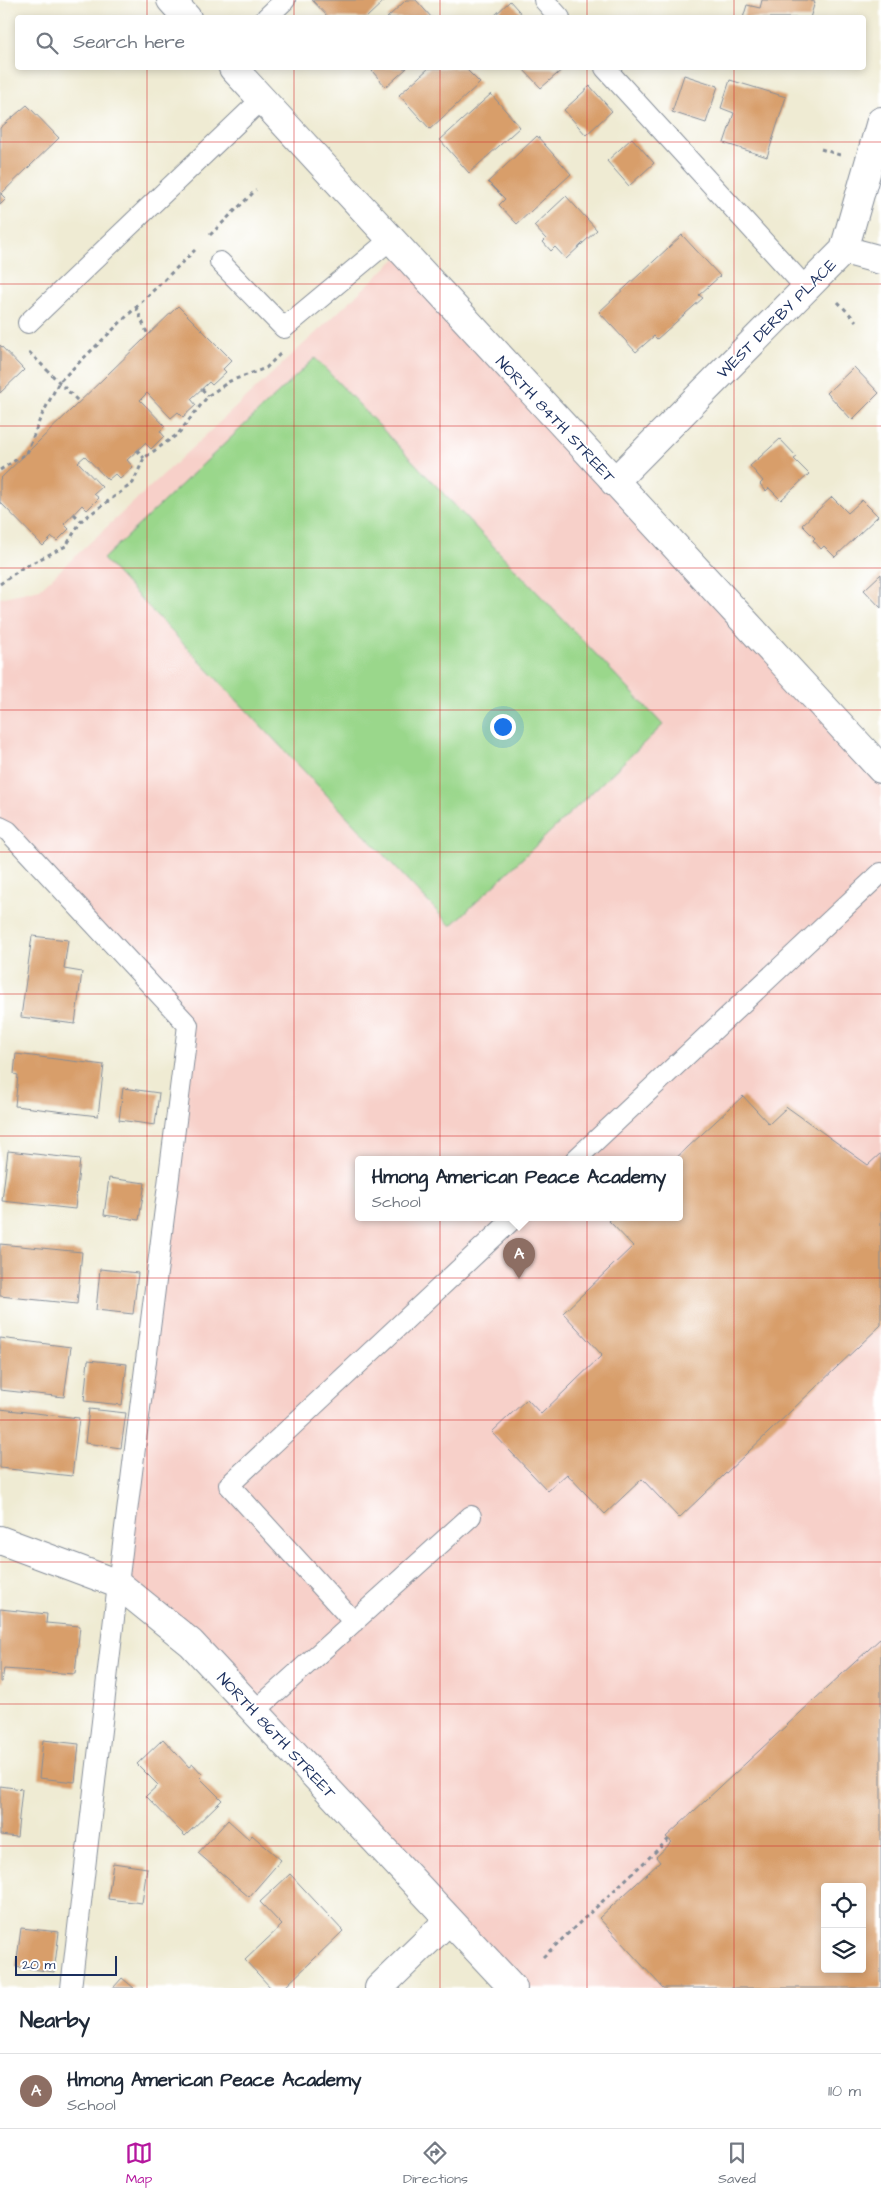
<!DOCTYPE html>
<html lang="en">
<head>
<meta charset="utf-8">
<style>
  body { margin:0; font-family:"Architects Daughter",sans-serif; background:#f2f2f3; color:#1f2937 }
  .controls { position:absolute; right:15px; bottom:15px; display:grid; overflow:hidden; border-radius:5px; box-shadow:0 2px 8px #0003 }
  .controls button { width:45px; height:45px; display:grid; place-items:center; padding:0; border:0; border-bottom:1px solid #e0e1e3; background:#fff; color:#1f2937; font:25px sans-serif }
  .scale { position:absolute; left:15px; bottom:12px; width:102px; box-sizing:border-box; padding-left:5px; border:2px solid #1b2f5e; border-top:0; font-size:14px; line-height:18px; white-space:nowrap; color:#1b2f5e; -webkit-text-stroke:4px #fff; paint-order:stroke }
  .you { position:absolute; left:502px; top:726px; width:18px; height:18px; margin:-12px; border:4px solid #fff; border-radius:50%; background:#1a73e8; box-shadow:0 0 0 8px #1a73e833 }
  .badge { display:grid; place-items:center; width:32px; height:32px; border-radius:50%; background:#b5179e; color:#fff; font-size:16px; font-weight:700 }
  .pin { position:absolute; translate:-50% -41px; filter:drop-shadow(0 1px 2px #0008) }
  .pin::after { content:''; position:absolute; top:26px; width:18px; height:15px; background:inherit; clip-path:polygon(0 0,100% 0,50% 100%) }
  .popup { position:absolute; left:355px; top:1156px; width:328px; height:65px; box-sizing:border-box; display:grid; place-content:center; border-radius:5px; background:#fff; filter:drop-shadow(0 1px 4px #0005); font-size:16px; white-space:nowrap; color:#747a83 }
  .popup b { font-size:19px; color:#1f2937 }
  .popup::after { content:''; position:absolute; left:50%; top:100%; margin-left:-10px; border:10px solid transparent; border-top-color:#fff }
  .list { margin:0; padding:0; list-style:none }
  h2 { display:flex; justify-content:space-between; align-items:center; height:65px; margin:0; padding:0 20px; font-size:21px }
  h2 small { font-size:16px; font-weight:400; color:#747a83 }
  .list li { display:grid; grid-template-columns:32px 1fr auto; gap:15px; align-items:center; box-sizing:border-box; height:75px; padding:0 20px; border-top:1px solid #e0e1e3 }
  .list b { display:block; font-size:19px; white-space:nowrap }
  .list p { margin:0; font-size:16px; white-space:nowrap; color:#747a83 }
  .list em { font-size:16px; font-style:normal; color:#747a83 }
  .icon { flex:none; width:28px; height:28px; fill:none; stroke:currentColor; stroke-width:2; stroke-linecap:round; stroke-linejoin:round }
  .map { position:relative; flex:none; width:881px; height:1988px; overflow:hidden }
  .search { position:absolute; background:#fff; box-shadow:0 2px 8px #0003; left:15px; right:15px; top:15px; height:55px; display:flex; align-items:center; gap:12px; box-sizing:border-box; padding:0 18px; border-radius:5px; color:#747a83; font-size:19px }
  .sheet { height:140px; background:#fff }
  nav { display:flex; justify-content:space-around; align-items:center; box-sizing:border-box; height:70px; border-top:1px solid #e0e1e3; background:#fff; font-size:14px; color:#747a83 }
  nav a { display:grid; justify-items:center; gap:2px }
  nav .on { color:#b5179e }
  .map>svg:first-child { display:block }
  .built { fill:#f7d0c9; fill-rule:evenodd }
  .green { fill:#9ad78b; stroke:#5a8374 }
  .building { fill:#d89e6b; fill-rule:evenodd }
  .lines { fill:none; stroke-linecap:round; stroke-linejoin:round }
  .service-casing { stroke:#858d98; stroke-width:22 }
  .minor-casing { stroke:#858d98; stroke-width:30 }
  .tertiary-casing { stroke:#858d98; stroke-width:30 }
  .path { stroke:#858d98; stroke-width:3; stroke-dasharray:4 4; stroke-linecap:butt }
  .service { stroke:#fff; stroke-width:20 }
  .minor { stroke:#fff; stroke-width:28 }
  .tertiary { stroke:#fff; stroke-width:28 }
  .grid { fill:none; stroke:#d62828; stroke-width:1; stroke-opacity:0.55 }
  .labels { text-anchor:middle; stroke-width:4; stroke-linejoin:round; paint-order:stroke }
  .street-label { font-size:16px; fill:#1b2f5e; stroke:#fff }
</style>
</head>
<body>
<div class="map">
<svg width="881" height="1988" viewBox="0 0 881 1988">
  <rect width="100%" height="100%" fill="#fff"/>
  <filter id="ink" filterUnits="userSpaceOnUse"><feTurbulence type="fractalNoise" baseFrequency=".02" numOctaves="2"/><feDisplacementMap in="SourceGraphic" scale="10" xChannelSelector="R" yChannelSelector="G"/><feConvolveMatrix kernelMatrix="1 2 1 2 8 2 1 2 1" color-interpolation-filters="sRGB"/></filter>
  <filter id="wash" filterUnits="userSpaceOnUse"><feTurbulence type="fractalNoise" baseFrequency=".0096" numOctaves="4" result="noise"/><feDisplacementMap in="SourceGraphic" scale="20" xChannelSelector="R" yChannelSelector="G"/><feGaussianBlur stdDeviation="1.12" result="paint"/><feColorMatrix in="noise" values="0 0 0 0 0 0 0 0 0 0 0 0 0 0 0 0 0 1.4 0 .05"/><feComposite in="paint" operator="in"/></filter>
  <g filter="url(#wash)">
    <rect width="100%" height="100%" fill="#efebd3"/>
    <!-- built -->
    <path class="built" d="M403 252 881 769V1988H513L118 1584 188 1025 0 827V598L40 589ZM359 1160H679V1218H359ZM825 1887H862V1969H825Z"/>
    <!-- green -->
    <path class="green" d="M315 358 663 725 451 926 103 559Z"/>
    <g id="blocks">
      <!-- building -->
      <path class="building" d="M312 0H385L366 18H329Z
        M406 0H416L432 18H387Z
        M762 0H807L815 2 810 18H743L747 5 760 8Z
        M510 1 525 18H492Z
        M372 68H407L386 87 372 71 374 69Z
        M429 68H465L480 83 430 129 399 95Z
        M522 68H564L541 88Z
        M684 75 718 86 706 123 672 112Z
        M730 80 786 97 767 157 724 143 734 113 721 108Z
        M590 86 612 111 586 135 564 110Z
        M491 94 520 127 469 173 440 140Z
        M27 105 59 138 1 194 6 199 0 205V128Z
        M537 136 571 174 517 224 499 205 505 199 488 182Z
        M632 138 654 163 629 186 607 161Z
        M566 196 597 230 566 259 555 247 551 251 543 242 546 239 534 226Z
        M682 235 720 276 699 295 703 298 657 339 654 336 636 352 599 312Z
        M178 306 232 360 223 369 226 372 212 385 209 382 191 399 196 405 183 417 178 412 171 418 147 393 140 400 165 426 160 431 164 436 151 449 145 443 127 460 133 467 120 479 115 474 108 480 85 456 78 462 102 487 94 494 99 498 87 510 82 505 64 524 69 529 57 541 52 537 43 546 0 502V479Z
        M0 345 24 370 0 393Z
        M854 367 879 393 852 420 827 393Z
        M780 439 797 457 794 459 809 474 781 500 769 488 766 491 760 484 763 481 750 466Z
        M832 497 848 513 862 500 878 516 835 557 824 546 821 549 813 540 815 538 802 525Z
        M881 574V608L864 590Z
        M32 936 68 940 64 969 82 972 75 1024 21 1017Z
        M16 1054 104 1065 98 1116 15 1106 18 1075 14 1074Z
        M123 1088 159 1093 155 1125 119 1120Z
        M743 1096 769 1124 787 1107 868 1165 881 1153V1325L679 1518 642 1479 605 1514 567 1474 548 1491 492 1432 527 1399 541 1414 602 1355 563 1313 633 1246 609 1221 612 1218H679V1160H674Z
        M8 1151 80 1159 75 1209 2 1201Z
        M109 1178 145 1183 139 1220 104 1215Z
        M0 1244 82 1252 77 1304 0 1296Z
        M100 1269 138 1273 133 1314 96 1310Z
        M0 1338 71 1347 64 1397 0 1390Z
        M88 1360 127 1364 122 1405 84 1401Z
        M0 1409 79 1418 72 1476 0 1468Z
        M89 1409 126 1413 121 1448 85 1443Z
        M0 1609 47 1614 46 1623 80 1626 75 1674 4 1669 2 1682H0Z
        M881 1638V1988H663L599 1918 660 1862 656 1857 672 1842 666 1837ZM825 1887H862V1969H825Z
        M163 1739 189 1767 193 1764 203 1775 200 1778 222 1800 185 1836 146 1796 158 1785 137 1764Z
        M43 1740 79 1744 75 1782 39 1778Z
        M0 1786 22 1789 17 1837 0 1835Z
        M228 1820 249 1839 252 1835 281 1860 249 1897 198 1853Z
        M113 1863 147 1868 142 1903 108 1899Z
        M290 1874 343 1931 284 1988H271L245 1960 282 1925 260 1902Z
        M21 1928 59 1932 54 1972 16 1967Z
        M122 1978 134 1988H113Z"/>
    </g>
  </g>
  <g filter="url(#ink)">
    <use href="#blocks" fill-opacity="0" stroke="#858d98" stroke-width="1"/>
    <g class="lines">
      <defs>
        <path id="service" d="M544 0 560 18
          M266 18 285 0
          M605 68 806 288
          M220 262 284 328 391 239
          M28 323 262 99
          M0 827 8 831 188 1025 118 1584 71 1988
          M575 1160 881 873
          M354 1622 229 1485 514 1218
          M255 1711 471 1516"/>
        <path id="minor" d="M844 250 881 260
          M614 482 844 250 881 121
          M0 1540 118 1584 191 1643 513 1988
          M379 1988 449 1920"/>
        <path id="tertiary" d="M171 0 187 18
          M233 68 881 769"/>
      </defs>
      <!-- service casing -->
      <use href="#service" class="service-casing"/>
      <!-- minor casing -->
      <use href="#minor" class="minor-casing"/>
      <!-- tertiary casing -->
      <use href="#tertiary" class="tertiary-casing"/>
      <!-- path -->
      <path class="path" d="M821 149 840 155
        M210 235 256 190
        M838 302 856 321
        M136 307 148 335
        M29 352 79 402
        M202 389 208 396
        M137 450 144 458
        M0 470 27 453 40 419 59 382 195 250
        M74 514 81 521
        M0 584 22 568 66 546 81 521 133 483 144 458 178 434 208 396 230 381 266 368 280 354
        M543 1957 669 1839"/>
      <!-- service -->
      <use href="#service" class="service"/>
      <!-- minor -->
      <use href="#minor" class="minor"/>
      <!-- tertiary -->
      <use href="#tertiary" class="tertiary"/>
    </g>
  </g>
  <!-- grid -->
  <path class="grid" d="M147 0V18M294 0V18M440 0V18M587 0V18M734 0V18M147 68V1988M294 68V1988M440 68V1988M587 68V1988M734 68V1988M0 142H881M0 284H881M0 426H881M0 568H881M0 710H881M0 852H881M0 994H881M0 1136H881M0 1278H881M0 1420H881M0 1562H881M0 1704H881M0 1846H881"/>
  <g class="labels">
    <!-- street labels -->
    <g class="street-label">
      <text transform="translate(776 318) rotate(-45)" y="6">WEST DERBY PLACE</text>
      <text transform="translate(556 419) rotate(47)" y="6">NORTH 84TH STREET</text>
      <text transform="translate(277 1735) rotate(47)" y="6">NORTH 86TH STREET</text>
    </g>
  </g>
</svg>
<div class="controls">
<button><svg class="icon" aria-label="locate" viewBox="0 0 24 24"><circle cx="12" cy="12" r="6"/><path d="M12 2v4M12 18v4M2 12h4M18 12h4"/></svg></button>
<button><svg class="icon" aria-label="layers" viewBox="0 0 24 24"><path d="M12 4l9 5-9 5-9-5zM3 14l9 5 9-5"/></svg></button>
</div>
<div class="scale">20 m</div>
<div class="you"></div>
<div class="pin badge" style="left:519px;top:1279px;background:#8d6e63">A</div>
<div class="popup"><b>Hmong American Peace Academy</b>School</div>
<div class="search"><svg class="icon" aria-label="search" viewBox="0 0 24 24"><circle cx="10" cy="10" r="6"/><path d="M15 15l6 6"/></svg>Search here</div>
</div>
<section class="sheet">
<h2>Nearby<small></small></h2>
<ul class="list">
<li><span class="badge" style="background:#8d6e63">A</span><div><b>Hmong American Peace Academy</b><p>School</p></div><em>110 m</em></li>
</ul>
</section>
<nav>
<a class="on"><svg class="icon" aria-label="map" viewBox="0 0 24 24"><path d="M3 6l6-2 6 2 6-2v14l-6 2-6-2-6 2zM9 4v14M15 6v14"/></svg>Map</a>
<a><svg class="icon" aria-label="directions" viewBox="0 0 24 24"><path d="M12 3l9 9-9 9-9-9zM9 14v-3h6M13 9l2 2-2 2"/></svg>Directions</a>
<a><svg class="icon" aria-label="saved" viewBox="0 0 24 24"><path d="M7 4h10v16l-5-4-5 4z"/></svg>Saved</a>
</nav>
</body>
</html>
